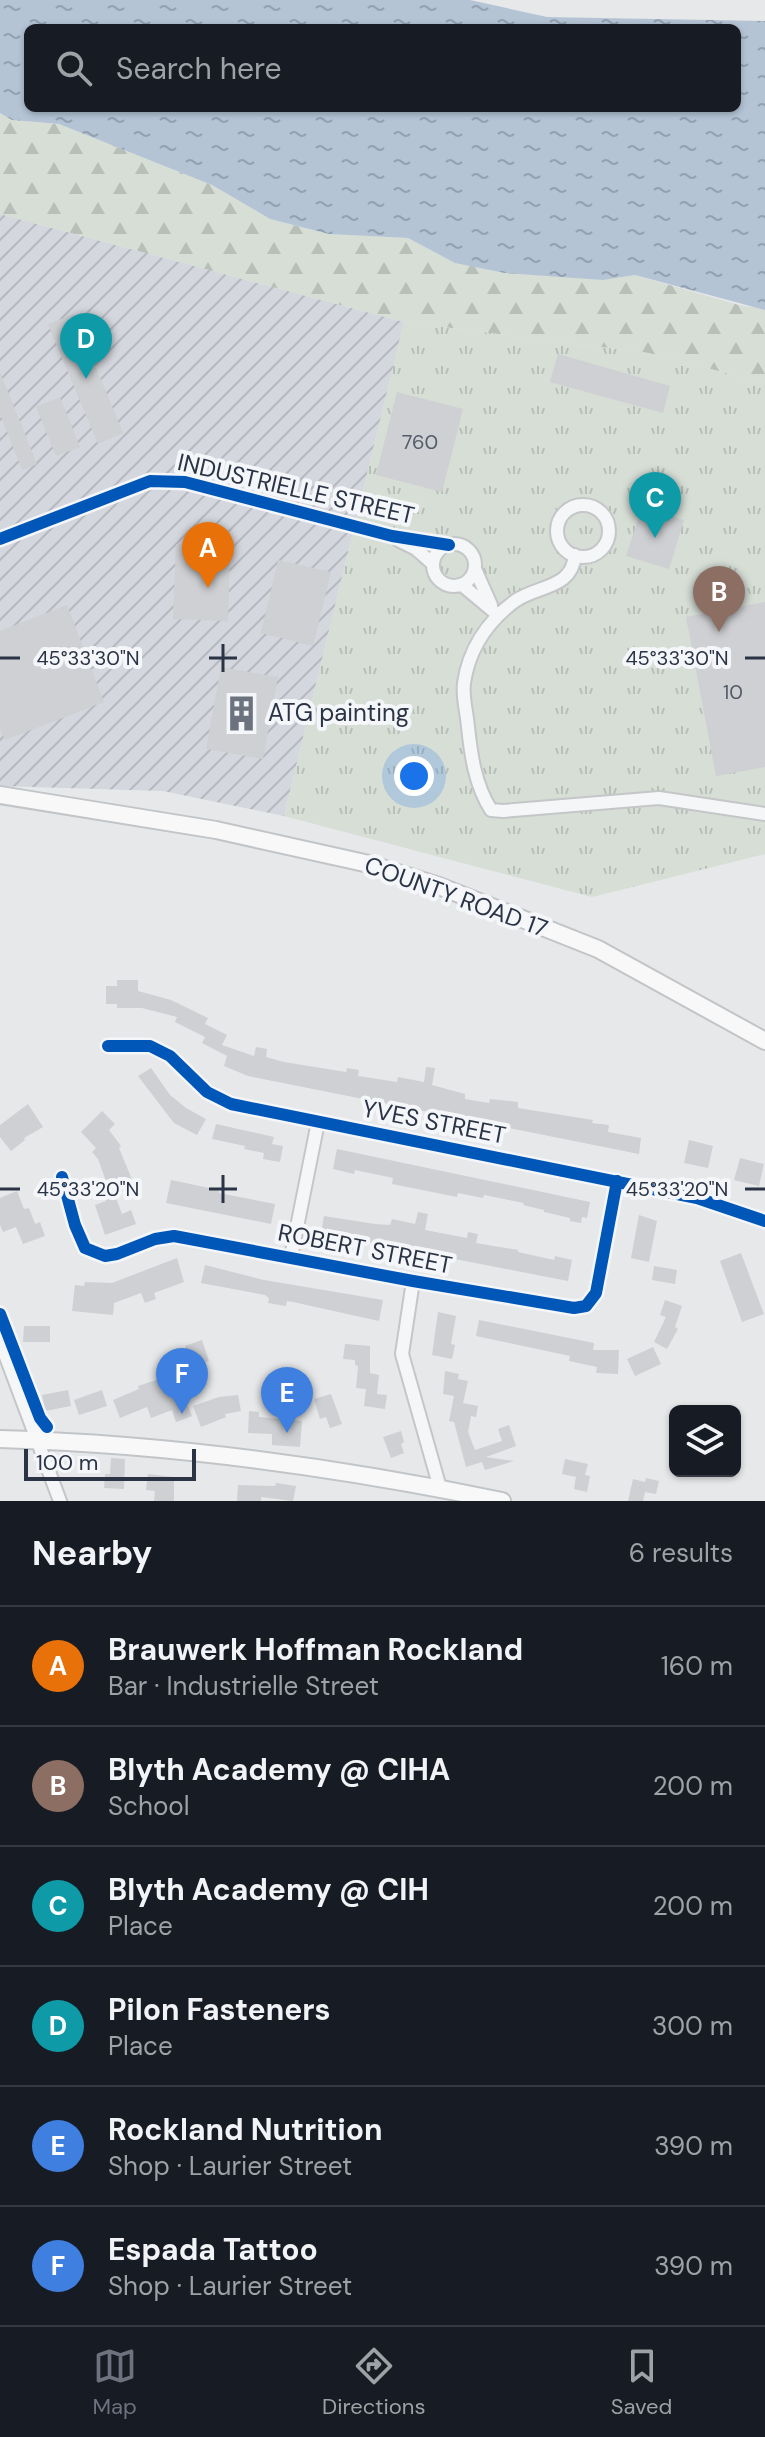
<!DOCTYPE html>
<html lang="en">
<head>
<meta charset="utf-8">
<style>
  body { margin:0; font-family:"DM Sans",sans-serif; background:#20242c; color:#f1f3f6 }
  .controls { position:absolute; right:24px; bottom:24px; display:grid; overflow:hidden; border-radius:12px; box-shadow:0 2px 6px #0004 }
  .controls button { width:72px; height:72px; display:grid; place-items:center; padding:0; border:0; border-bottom:2px solid #363941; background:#171b24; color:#f1f3f6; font:40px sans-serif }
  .scale { position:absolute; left:24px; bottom:20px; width:172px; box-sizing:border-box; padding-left:8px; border:4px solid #2b3445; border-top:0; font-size:22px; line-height:28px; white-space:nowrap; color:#2b3445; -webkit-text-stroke:6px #f4f6f9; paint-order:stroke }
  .you { position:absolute; left:414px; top:776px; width:28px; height:28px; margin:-20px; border:6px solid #fff; border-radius:50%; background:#1a73e8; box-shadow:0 0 0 12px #1a73e833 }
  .badge { display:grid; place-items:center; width:52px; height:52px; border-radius:50%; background:#6c737f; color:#fff; font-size:26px; font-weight:700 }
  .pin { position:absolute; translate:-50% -66px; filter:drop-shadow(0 2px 4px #0008) }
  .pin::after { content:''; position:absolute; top:42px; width:28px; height:24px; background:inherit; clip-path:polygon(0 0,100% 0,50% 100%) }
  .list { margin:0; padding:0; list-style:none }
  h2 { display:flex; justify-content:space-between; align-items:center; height:104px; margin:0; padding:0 32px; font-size:34px }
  h2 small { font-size:26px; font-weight:400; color:#9ea1a6 }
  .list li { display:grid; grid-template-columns:52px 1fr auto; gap:24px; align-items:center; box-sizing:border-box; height:120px; padding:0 32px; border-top:2px solid #363941 }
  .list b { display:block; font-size:30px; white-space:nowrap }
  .list p { margin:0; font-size:26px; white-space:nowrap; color:#9ea1a6 }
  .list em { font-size:26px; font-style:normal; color:#9ea1a6 }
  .icon { flex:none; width:44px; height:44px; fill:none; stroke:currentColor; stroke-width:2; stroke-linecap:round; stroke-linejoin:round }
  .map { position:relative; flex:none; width:765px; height:1501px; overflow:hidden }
  .search { position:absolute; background:#171b24; box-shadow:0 2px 6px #0004; left:24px; right:24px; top:24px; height:88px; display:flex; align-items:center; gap:20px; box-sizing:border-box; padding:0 28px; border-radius:12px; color:#9ea1a6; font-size:30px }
  .sheet { height:824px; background:#171b24 }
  nav { display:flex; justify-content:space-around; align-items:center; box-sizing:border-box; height:112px; border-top:2px solid #363941; background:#171b24; font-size:22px; color:#9ea1a6 }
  nav a { display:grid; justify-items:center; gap:4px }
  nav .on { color:#6c737f }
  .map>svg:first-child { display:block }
  .industrial { fill:url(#industrial-furrows) }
  .forest { fill:url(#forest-firs) }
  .park { fill:url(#park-tufts) }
  .water { fill:url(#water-ripples); fill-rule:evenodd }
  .building { fill:#ced0d3 }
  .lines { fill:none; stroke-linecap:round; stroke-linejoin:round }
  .minor-casing { stroke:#c4c6c8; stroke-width:16 }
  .major-casing { stroke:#c2c5c8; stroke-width:20 }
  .minor { stroke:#f5f6f7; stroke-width:12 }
  .major { stroke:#f8f8f8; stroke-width:16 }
  .cycleway-casing { stroke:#f4f6f9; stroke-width:17 }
  .cycleway { stroke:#0057b8; stroke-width:12 }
  .ticks { fill:none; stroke:#2b3445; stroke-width:3 }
  .labels { text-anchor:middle; stroke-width:8; stroke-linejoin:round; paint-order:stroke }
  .number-label { font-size:20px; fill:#545c69 }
  .street-label { font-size:24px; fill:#2b3445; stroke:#f4f6f9 }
  .poi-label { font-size:24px; fill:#2b3445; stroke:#f4f6f9; text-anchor:start }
  .ticks-label { font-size:20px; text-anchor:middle; fill:#2b3445; stroke:#f4f6f9; stroke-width:8; stroke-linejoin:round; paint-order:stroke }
</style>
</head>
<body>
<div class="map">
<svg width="765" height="1501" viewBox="0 0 765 1501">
  <defs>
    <pattern id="industrial-furrows" width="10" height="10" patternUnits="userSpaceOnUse" patternTransform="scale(2)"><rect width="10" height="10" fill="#d4d7dd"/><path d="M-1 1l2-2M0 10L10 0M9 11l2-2" fill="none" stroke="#b6b9bf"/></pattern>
    <pattern id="forest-firs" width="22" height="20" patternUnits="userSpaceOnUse" patternTransform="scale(2)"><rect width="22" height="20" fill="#d6ded6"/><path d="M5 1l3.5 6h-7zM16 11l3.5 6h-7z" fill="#b8bfb9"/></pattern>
    <pattern id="park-tufts" width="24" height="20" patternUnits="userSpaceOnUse" patternTransform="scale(2)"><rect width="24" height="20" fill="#d6ded6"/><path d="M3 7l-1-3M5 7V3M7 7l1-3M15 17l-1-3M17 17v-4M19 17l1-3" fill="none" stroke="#b8bfb9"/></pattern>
    <pattern id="water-ripples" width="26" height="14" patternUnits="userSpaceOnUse" patternTransform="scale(2)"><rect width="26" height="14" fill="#b4c4d5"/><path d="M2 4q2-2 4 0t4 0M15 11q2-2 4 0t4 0" fill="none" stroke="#93a0af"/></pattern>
  </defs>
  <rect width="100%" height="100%" fill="#e6e8ea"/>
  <!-- industrial -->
  <path class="industrial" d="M0 214 404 322 284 816 163 791 0 786Z"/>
  <!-- forest -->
  <path class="forest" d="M0 113 12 120 59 124 212 185 270 219 329 234 408 238 455 263 603 280 635 275 739 305 765 309V383L648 353 404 322 0 214Z"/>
  <!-- park -->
  <path class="park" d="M404 322 648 353 765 383V854L592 897 284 816Z"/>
  <!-- water -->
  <path class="water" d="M0 0H470L547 17 765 21V310L635 275 603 280 505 273 455 263 408 238 329 234 270 219 212 185 59 124 12 120 0 113ZM28 28H737V108H28Z"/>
  <!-- building -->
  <path class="building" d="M74 314 123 433 98 444 48 324Z
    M558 354 670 386 663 413 550 382Z
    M0 372 37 464 22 470 0 414Z
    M397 392 463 409 442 492 376 475Z
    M60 397 80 447 56 456 36 407Z
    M642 507 684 520 669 569 626 556Z
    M176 544 230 546 228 621 173 619Z
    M278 560 331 572 313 646 261 633Z
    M765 602V767L716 776 686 617Z
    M67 605 104 702 5 740 0 728V631Z
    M221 667 278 677 263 759 206 749Z
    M117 980H138V991L171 1000 208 1018 205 1024 227 1035 222 1045 254 1056 256 1047 267 1049 266 1057 284 1062 346 1072 347 1068 359 1070 358 1076 397 1082 398 1077 424 1082 426 1067 435 1068 432 1085 465 1094V1099L489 1103 490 1099 510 1101 518 1102V1108L593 1120 592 1123 609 1125 608 1132 641 1138 639 1154 248 1076 224 1066 227 1056 202 1043 205 1037 175 1022 177 1017 142 1008H117V1004H106V986H117Z
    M151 1068 170 1095 186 1108 206 1119 197 1135 174 1123 138 1076Z
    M28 1104 43 1127 24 1138 25 1140 11 1151 0 1137V1125Z
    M102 1111 115 1124 109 1130 121 1146 119 1148 135 1187 115 1195 122 1214 131 1210 136 1224 105 1235 95 1205 106 1201 100 1186 107 1184 98 1159 92 1152 96 1148 81 1132Z
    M216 1124 274 1137 272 1144 283 1146 280 1162 263 1159 264 1153 244 1149 245 1146 212 1139Z
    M689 1140 713 1146 708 1168 684 1163Z
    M337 1149 590 1202 587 1218 582 1217 581 1223 570 1221V1218L544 1212V1210L523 1205 524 1203 484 1195 483 1198 458 1193 457 1197 392 1184 393 1178 355 1170 354 1174 333 1169Z
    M740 1158 764 1164 759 1186 734 1180Z
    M171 1180 219 1190V1193L275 1204 271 1224 166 1203Z
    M17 1191 24 1209 29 1208 35 1224 40 1222 45 1236 23 1244 16 1227 3 1232 0 1225V1198Z
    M418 1212 428 1214 425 1230 467 1238 468 1232 478 1234 476 1243 518 1250V1252L554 1260 555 1256 572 1260 568 1281 321 1233 324 1216 375 1224 390 1225 392 1219 415 1224Z
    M639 1215 657 1221 649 1262 631 1258Z
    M741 1253 764 1314 742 1322 720 1261Z
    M177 1258 184 1282 154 1293 156 1299 145 1303 141 1293 114 1303 113 1315 72 1311 75 1285 84 1286 85 1282 112 1283Z
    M205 1265 264 1280 383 1300 379 1321 293 1302 287 1301 286 1306 268 1303 269 1298 265 1295 201 1283Z
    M654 1266 677 1270 675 1284 652 1280Z
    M665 1300 682 1306 675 1327 678 1329 667 1349 654 1342 666 1317 660 1315Z
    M438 1312 456 1316 451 1344 455 1345 452 1359 432 1355Z
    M479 1320 594 1343 593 1350H619L618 1374 596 1373 597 1367 569 1361 570 1356 476 1336Z
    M24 1326H50V1342H23Z
    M202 1340 209 1361 192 1367 185 1346Z
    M345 1344 370 1346V1373L379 1375 377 1394 387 1395 385 1409 364 1406 366 1389 356 1388 358 1366 355 1365V1360L343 1359Z
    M653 1347 661 1364 635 1376 627 1359Z
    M445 1371 459 1374 458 1379 468 1381 463 1403 478 1406 476 1417 471 1416 468 1432 475 1450 502 1441 498 1429 509 1425 516 1446 486 1457 514 1461 485 1470 482 1462 466 1467 454 1422 449 1421 454 1396 443 1394Z
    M166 1377 176 1403 185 1399 192 1416 176 1422 172 1410 151 1418 147 1407 120 1418 113 1400 139 1389 138 1386Z
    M68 1390 71 1406 45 1411 42 1395Z
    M102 1390 107 1406 79 1415 74 1400Z
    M331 1394 342 1424 330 1428 326 1417 320 1419 314 1399Z
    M238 1395 241 1411 225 1414 226 1417 201 1427 193 1406 219 1397Z
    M249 1411 259 1412V1417L302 1421 300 1447 272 1445V1434L248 1433Z
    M401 1431 404 1442 401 1444 404 1453 391 1458 383 1437Z
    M111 1458 125 1459 124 1489 104 1488 105 1474H110Z
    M565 1459 588 1464 585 1475 590 1476 587 1492 574 1489 576 1477 562 1474Z
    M148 1474 174 1477V1501H154L155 1491 146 1490Z
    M646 1478 659 1481 656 1494 645 1492 643 1501H628L633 1479 645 1482Z
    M276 1483 296 1486 293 1501 261 1497V1501H237L238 1485 275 1486Z"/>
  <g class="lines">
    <defs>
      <path id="minor" d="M557 531a26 26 0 1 1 52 0a26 26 0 1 1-52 0Z
        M0 539 150 481 185 482 392 536 449 545
        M398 540 416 549 433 564
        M433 565a21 21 0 1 1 42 0a21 21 0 1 1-42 0Z
        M575 555C572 589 538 585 515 601 488 621 469 649 464 683 462 697 467 713 468 727 471 755 475 785 491 810L503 811 659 798 765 814
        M475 569 491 605
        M462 585 498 615
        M108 1046H150L170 1056 207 1092 231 1104 697 1198 765 1221
        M62 1177 75 1225 85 1248 105 1256 117 1254 155 1239 174 1236 413 1281 574 1308 586 1306 596 1293 617 1181
        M291 1257 318 1122
        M413 1281 402 1354 440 1488
        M0 1341 60 1501"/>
      <path id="major" d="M0 795 216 830 369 864 439 886 598 949 765 1041
        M0 1439C169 1444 337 1467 502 1501"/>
    </defs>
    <!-- minor casing -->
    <use href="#minor" class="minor-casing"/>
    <!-- major casing -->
    <use href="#major" class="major-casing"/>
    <!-- minor -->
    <use href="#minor" class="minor"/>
    <!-- major -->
    <use href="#major" class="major"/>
    <defs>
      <path id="cycleway" d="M0 539 150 481 185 482 392 536 449 545
        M108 1046H150L170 1056 207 1092 231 1104 697 1198 765 1221
        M62 1177 75 1225 85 1248 105 1256 117 1254 155 1239 174 1236 413 1281 574 1308 586 1306 596 1293 617 1181
        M0 1314 40 1418 47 1427"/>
    </defs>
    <!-- cycleway casing -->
    <use href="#cycleway" class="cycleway-casing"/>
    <!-- cycleway -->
    <use href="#cycleway" class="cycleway"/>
  </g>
  <!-- ticks -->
  <path class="ticks" d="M223 644V672M0 658H20M209 658H237M745 658H765M223 1175V1203M0 1189H20M209 1189H237M745 1189H765"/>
  <!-- icons -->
  <defs>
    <symbol id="building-bare" viewBox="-9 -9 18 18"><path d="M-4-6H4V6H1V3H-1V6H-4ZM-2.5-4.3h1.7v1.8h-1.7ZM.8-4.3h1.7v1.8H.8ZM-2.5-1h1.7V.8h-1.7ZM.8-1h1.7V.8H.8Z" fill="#6c737f" stroke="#f4f6f9" stroke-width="2.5" paint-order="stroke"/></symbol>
  </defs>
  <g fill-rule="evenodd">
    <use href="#building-bare" x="216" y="688" width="51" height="51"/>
  </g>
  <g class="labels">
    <!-- number labels -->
    <g class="number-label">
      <text x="420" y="449">760</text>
      <text x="733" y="699">10</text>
    </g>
    <!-- street labels -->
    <g class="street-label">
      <text transform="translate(296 489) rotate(13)" y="8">INDUSTRIELLE STREET</text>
      <text transform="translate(456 897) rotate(20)" y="8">COUNTY ROAD 17</text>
      <text transform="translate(434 1122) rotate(11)" y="8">YVES STREET</text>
      <text transform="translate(365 1249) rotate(11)" y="8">ROBERT STREET</text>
    </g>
    <!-- poi labels -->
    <g class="poi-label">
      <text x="268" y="721">ATG painting</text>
    </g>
  </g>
  <g class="ticks-label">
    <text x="88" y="665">45°33'30"N</text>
    <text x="677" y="665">45°33'30"N</text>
    <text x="88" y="1196">45°33'20"N</text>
    <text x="677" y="1196">45°33'20"N</text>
  </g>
</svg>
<div class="controls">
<button><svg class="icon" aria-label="layers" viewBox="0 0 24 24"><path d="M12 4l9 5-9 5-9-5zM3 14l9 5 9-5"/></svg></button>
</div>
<div class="scale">100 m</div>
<div class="you"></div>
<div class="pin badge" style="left:208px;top:588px;background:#e8710a">A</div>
<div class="pin badge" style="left:719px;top:632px;background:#8d6e63">B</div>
<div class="pin badge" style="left:655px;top:538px;background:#0f9aa8">C</div>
<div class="pin badge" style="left:86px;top:379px;background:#0f9aa8">D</div>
<div class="pin badge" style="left:287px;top:1433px;background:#3f7fe0">E</div>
<div class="pin badge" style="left:182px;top:1414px;background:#3f7fe0">F</div>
<div class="search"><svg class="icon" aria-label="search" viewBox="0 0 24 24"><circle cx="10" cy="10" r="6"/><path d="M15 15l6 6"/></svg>Search here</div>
</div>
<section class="sheet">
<h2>Nearby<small>6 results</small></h2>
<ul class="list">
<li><span class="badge" style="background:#e8710a">A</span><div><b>Brauwerk Hoffman Rockland</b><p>Bar · Industrielle Street</p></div><em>160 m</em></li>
<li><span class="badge" style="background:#8d6e63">B</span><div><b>Blyth Academy @ CIHA</b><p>School</p></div><em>200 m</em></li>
<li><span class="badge" style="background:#0f9aa8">C</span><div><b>Blyth Academy @ CIH</b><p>Place</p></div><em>200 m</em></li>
<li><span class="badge" style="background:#0f9aa8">D</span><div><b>Pilon Fasteners</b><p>Place</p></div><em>300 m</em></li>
<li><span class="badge" style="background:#3f7fe0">E</span><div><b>Rockland Nutrition</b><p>Shop · Laurier Street</p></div><em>390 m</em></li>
<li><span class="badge" style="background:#3f7fe0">F</span><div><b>Espada Tattoo</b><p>Shop · Laurier Street</p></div><em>390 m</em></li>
</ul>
</section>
<nav>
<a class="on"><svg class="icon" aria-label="map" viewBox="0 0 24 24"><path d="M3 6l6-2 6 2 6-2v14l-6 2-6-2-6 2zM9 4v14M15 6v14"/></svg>Map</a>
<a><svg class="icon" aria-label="directions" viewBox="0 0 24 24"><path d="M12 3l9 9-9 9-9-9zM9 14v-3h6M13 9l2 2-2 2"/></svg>Directions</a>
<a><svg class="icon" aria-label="saved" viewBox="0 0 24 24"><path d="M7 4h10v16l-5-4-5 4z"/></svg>Saved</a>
</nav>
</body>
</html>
